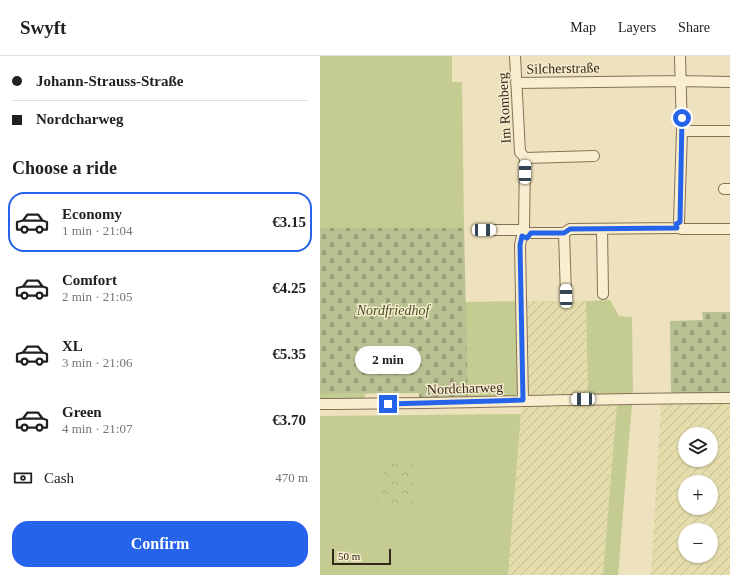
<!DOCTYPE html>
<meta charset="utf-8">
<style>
body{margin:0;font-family:"Times New Roman",serif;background:#f6f6f6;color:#202124;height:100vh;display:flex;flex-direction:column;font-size:15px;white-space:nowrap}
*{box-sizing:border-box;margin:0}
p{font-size:13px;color:#757577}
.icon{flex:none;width:22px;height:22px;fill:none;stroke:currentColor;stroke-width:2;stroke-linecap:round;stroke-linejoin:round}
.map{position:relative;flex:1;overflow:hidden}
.panel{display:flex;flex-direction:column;background:#fff;width:320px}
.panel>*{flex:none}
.hud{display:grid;align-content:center;height:88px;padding:0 12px;background:#fff}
.tools{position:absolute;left:358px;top:371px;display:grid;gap:8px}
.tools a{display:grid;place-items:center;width:40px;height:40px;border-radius:50%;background:#fff;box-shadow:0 1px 3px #0004;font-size:20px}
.scale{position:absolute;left:12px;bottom:10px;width:59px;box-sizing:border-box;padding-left:4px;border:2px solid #35281b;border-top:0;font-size:11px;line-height:14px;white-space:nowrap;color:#35281b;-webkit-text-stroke:3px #f5ebcd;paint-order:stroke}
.end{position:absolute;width:18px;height:18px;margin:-9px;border:5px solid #2563eb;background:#fff;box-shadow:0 0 0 2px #fff}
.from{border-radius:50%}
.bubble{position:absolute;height:28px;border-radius:14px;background:#fff;box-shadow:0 1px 3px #0004;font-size:13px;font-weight:800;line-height:28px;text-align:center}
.car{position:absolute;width:12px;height:24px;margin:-12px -6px;border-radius:5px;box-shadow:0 0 3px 1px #0007;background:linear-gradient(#fff 24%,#345 0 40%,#fff 0 76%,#345 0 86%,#fff 0)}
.hud b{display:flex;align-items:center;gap:14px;height:38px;font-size:15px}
.hud b+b{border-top:1px solid #e0e0e0}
.hud i{width:10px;height:10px;background:#202124}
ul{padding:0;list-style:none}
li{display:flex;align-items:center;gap:12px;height:60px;margin:0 8px 6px;padding:0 4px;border:2px solid transparent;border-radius:16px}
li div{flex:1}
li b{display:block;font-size:15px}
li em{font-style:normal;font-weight:800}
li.selected{border-color:#2563eb}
li>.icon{width:36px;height:36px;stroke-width:1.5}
h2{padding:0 12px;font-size:18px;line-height:48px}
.pay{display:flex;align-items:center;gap:10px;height:44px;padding:0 12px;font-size:15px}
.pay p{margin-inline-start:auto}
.button{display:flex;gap:8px;margin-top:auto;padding:8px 12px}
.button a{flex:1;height:46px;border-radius:16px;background:#2563eb;color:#fff;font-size:16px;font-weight:800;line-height:46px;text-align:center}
header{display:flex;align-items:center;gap:24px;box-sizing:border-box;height:56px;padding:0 20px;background:#fff;border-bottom:1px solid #e0e0e0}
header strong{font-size:19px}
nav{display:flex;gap:22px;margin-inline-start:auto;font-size:14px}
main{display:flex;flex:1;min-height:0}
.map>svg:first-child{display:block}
.farmland{fill:url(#farmland-furrows);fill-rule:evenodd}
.green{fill:#c4cc92}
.cemetery{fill:url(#cemetery-stones)}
.park{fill:url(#park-crowns)}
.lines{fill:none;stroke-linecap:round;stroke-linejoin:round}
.minor-casing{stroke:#867156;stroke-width:12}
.minor{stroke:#f9eed0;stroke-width:10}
.route{stroke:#2563eb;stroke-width:5}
.labels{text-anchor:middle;stroke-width:3;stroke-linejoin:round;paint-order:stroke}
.street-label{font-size:14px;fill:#35281b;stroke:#f5ebcd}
.park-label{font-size:14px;font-style:italic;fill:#455222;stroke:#f5ebcd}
</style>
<header>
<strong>Swyft</strong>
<nav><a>Map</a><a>Layers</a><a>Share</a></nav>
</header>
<main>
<section class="panel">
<div class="hud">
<b><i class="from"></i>Johann-Strauss-Straße</b>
<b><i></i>Nordcharweg</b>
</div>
<h2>Choose a ride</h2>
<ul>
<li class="selected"><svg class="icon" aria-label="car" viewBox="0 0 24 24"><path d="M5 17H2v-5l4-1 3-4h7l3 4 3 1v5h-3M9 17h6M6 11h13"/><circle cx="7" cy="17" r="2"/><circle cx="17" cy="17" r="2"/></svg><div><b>Economy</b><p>1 min · 21:04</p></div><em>€3.15</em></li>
<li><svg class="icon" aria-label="car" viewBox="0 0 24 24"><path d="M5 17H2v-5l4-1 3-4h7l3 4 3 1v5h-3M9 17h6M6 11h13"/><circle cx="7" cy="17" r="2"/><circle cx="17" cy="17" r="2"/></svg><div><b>Comfort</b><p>2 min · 21:05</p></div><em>€4.25</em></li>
<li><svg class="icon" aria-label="car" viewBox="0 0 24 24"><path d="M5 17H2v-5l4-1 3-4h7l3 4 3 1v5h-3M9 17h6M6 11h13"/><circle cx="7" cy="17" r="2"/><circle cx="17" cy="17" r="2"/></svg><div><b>XL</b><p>3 min · 21:06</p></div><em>€5.35</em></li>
<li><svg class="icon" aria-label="car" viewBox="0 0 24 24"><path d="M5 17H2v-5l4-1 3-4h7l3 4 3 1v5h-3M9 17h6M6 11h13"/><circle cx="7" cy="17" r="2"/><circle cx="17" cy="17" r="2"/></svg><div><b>Green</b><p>4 min · 21:07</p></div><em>€3.70</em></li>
</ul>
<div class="pay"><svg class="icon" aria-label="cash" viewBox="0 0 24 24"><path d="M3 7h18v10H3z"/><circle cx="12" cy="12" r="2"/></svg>Cash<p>470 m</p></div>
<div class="button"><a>Confirm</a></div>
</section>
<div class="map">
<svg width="410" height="519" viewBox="0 0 410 519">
<defs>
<pattern id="farmland-furrows" width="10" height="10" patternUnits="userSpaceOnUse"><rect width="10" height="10" fill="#e4dcab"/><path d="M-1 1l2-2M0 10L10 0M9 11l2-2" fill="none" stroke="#c4bd93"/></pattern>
<pattern id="cemetery-stones" width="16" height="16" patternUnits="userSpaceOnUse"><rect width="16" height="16" fill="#b9c091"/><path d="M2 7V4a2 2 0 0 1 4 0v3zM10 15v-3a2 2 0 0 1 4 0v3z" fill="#979c76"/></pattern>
<pattern id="park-crowns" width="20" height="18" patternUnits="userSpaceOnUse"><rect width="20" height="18" fill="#c4cc92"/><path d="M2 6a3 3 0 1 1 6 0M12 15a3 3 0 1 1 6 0" fill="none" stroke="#a9af7d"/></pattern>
</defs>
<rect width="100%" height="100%" fill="#eee1bd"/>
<!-- farmland -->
<path class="farmland" d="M 203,245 L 266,245 L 268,340 L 215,342 L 209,339 L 207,336 Z
M 297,347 L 283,519 L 188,519 L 202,349 Z
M 341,347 L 410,347 L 410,519 L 331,519 ZM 365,378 L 391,378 L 391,404 L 365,404 ZM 365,426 L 391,426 L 391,452 L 365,452 ZM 365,474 L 391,474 L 391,500 L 365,500 Z"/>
<!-- green -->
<path class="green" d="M 0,0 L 132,0 L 132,26 L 142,26 L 144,172 L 0,172 Z
M 290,244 L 299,260 L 312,261 L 313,339 L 268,340 L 266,245 Z
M 197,245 L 198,336 L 195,340 L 190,342 L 148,343 L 145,246 Z
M 0,338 L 45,338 L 45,345 L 0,346 Z
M 297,347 L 312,347 L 298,519 L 283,519 Z
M 201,358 L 188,519 L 0,519 L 0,360 Z"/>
<!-- cemetery -->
<path class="cemetery" d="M 0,172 L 144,172 L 148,343 L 99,344 L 99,337 L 0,338 Z
M 382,256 L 410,256 L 410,338 L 351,337 L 350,265 L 383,264 Z"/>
<!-- park -->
<path class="park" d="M 71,404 L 92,406 L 95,411 L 93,449 L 57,446 L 56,439 L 62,439 L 64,411 Z"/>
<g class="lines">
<defs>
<path id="minor" d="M 195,0 L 200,96 L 205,102 L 204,172
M 360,0 L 362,75
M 196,27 L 360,25 L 410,26
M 205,102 L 274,100
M 404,133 L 410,133
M 359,166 L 362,75 L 410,75
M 282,173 L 283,238
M 361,173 L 410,173
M 163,174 L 202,174
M 211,177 L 244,177 L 250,173 L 357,172
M 244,177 L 246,240
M 202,180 L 200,189 L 203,344
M 0,348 C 137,348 273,342 410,342"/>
</defs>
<!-- minor casing -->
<use href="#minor" class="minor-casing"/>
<!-- minor -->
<use href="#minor" class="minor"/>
</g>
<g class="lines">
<!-- route -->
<path class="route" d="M 68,348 L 203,344 L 200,189 L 202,180 L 207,182 L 211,177 L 244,177 L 250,173 L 357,172 L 356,168 L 360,166 L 362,62"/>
</g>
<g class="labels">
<!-- street labels -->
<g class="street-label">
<text transform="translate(243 12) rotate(-1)" y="5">Silcherstraße</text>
<text transform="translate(184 52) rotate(-93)" y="5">Im Romberg</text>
<text transform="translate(145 332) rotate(-2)" y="5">Nordcharweg</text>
</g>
<!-- park labels -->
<g class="park-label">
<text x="73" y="259">Nordfriedhof</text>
</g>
</g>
</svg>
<div class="tools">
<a><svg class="icon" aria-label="layers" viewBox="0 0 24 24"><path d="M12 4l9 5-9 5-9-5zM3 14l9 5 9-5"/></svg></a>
<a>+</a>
<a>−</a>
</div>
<div class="scale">50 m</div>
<i class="end from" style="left:362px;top:62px"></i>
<i class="end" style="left:68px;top:348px"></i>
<div class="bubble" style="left:35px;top:290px;width:66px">2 min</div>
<i class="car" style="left:205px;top:116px;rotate:0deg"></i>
<i class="car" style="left:164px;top:174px;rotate:90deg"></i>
<i class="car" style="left:246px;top:240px;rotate:359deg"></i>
<i class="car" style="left:263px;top:343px;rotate:269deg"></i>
</div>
</main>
